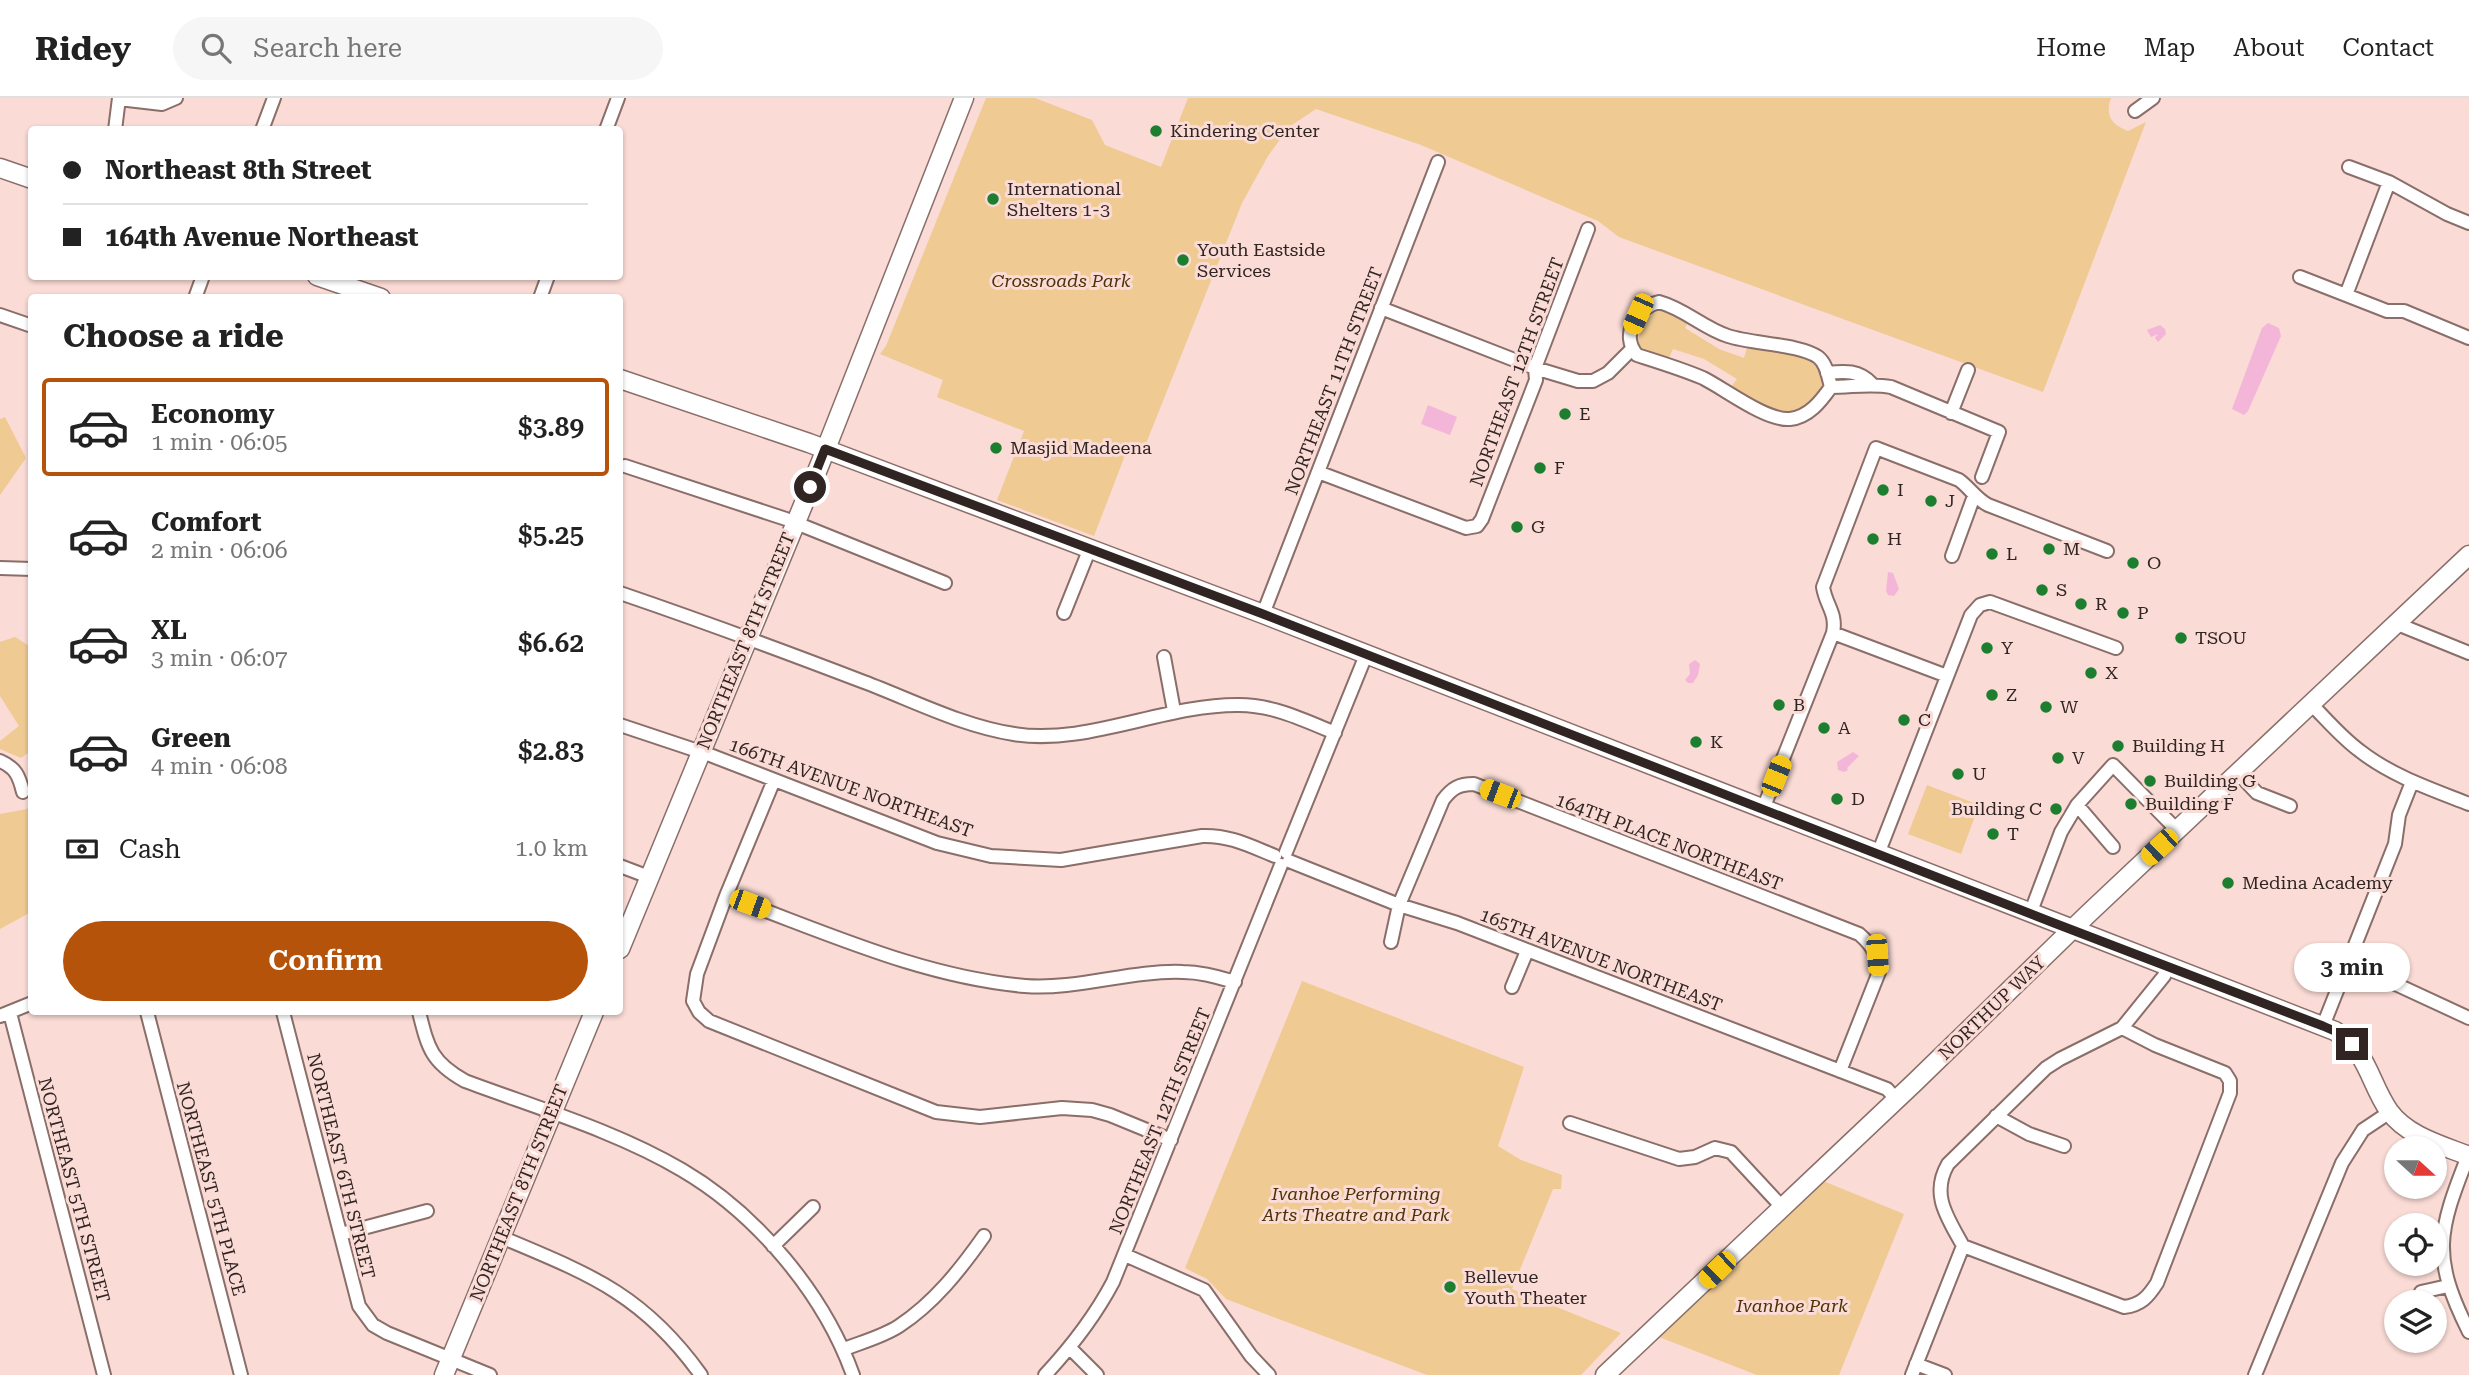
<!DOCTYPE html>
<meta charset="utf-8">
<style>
body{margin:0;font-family:"Roboto Serif",serif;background:#f6f6f6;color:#222;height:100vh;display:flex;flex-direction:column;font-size:26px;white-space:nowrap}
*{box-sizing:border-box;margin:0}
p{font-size:23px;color:#767676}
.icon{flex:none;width:38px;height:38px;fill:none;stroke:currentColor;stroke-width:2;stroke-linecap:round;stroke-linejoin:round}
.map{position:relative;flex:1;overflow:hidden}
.side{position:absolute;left:28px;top:196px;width:595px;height:721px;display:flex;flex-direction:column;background:#fff;border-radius:7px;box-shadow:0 2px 5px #0004}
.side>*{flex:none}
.guide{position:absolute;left:28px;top:28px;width:595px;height:154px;border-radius:7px;box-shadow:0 2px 5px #0004;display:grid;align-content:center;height:154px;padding:0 35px;background:#fff}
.needle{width:46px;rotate:111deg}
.buttons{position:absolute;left:2384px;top:1038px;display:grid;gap:14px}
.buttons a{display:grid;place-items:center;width:63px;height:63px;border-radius:50%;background:#fff;box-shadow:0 2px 5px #0004;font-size:35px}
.end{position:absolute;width:32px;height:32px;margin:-16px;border:9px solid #302523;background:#fff;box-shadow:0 0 0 4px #fff}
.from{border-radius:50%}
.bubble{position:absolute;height:49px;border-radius:24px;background:#fff;box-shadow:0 2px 5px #0004;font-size:23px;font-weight:600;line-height:49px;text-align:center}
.car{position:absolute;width:21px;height:42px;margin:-21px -10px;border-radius:9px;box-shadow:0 0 5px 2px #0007;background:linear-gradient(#f5c518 24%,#345 0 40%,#f5c518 0 76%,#345 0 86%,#f5c518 0)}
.guide b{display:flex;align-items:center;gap:24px;height:66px;font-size:26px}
.guide b+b{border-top:2px solid #e0e0e0}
.guide i{width:18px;height:18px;background:#222}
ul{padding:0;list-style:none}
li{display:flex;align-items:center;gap:21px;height:98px;margin:0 14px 10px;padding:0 21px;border:4px solid transparent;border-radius:7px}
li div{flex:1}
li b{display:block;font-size:26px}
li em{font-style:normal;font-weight:600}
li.active{border-color:#b45309}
li>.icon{width:63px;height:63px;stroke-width:1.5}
h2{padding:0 35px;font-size:32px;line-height:84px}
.pay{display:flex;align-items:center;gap:18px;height:77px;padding:0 35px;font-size:26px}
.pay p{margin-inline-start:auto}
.cta{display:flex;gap:14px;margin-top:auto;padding:14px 35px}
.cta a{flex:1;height:80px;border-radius:42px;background:#b45309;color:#fff;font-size:28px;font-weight:600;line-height:80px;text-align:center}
header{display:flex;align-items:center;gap:42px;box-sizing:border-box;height:98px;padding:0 35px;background:#fff;border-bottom:2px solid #e0e0e0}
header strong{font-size:33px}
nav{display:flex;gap:38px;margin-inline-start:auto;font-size:24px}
.search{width:490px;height:63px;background:#f6f6f6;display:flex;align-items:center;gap:18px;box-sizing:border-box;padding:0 24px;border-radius:38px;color:#767676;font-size:26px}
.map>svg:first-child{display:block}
.green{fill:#efca93}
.water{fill:#f3b6d9}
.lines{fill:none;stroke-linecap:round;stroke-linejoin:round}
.street-casing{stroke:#8a6e69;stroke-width:16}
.secondary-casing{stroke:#8a6e69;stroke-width:21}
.street{stroke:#fff;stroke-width:12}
.secondary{stroke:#fff;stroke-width:18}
.route{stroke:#302523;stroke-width:9}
.poi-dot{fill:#1d7e30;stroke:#fadbd5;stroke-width:2.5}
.labels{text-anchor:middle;stroke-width:6;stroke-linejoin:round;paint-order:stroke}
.poi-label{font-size:18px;fill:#302523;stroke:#fadbd5;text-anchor:start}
.park-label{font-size:18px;font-style:italic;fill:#4c3204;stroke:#fadbd5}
.street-label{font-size:18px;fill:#302523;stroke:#fadbd5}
</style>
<header>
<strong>Ridey</strong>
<div class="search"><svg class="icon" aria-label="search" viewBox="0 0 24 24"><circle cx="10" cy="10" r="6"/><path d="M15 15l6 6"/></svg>Search here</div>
<nav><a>Home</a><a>Map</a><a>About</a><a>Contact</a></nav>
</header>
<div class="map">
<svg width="2469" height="1277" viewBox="0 0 2469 1277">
<rect width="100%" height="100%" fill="#fadbd5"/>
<!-- green -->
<path class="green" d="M 986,0 L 1035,0 L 1092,22 L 1105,47 L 1161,69 L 1188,0 L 2111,0 C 2105,17 2111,27 2128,33 L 2146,24 L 2043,294 L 1619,139 L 1598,123 L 1421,47 L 1316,11 L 1289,29 L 1268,58 L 1242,105 L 1143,353 L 1129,347 L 1094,438 L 997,402 L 1024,333 L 937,299 L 943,282 L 880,256 L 886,248 Z
M 1669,211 L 1690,221 L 1685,230 L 1719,251 L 1744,260 L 1747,250 C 1769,252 1798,251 1816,266 C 1837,283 1812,315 1790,315 C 1771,315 1745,302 1731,289 L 1737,281 L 1704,261 L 1673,251 L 1669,260 L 1641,251 L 1638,241 C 1646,224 1648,212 1669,211 Z
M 5,319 L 26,360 L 0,397 L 0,321 Z
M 15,539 L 31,549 L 31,653 L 21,660 L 0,651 L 0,643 L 19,628 L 0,598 L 0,544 Z
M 1927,687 L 1979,707 L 1961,756 L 1908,736 Z
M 31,704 L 31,814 L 0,831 L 0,716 L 27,711 Z
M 1302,883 L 1524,969 L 1498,1048 L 1521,1062 L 1562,1077 L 1561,1091 L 1553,1091 L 1512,1191 L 1621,1235 L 1581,1277 L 1427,1277 L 1226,1201 L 1207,1181 L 1185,1170 Z
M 1823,1083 L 1904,1116 L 1839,1277 L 1757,1277 L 1659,1239 Z"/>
<!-- water -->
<path class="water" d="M 2268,225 L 2279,230 L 2281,238 L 2248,313 L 2244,317 L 2232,311 L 2262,230 Z
M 2160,227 L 2165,231 L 2166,236 L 2158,244 L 2155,240 L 2158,236 L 2151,239 L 2147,232 Z
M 1428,307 L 1457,319 L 1450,337 L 1421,326 Z
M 1888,474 L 1893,475 L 1899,491 L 1894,498 L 1888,497 L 1886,493 Z
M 1695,562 L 1700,566 L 1698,577 L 1693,585 L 1688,585 L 1685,582 L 1690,576 L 1689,566 Z
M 1853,654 L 1859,658 L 1847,670 L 1848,672 L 1844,674 L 1838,672 L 1837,664 Z"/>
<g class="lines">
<defs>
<path id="street" d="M 119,1 L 162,6 L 176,0
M 2135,13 L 2153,0
M 115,32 L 119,0
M 262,32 L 274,0
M 606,32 L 618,0
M 2349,69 L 2389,84 L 2447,116 L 2469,125
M 2300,179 L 2387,213 L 2404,213 L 2469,240
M 2346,197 L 2389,84
M 195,200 L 203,178
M 540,200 L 548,178
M 1659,204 C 1685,211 1703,230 1728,238 C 1752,246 1799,246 1818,259 C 1827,266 1828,279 1831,289 C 1821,303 1809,319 1790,321 C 1766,323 1725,291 1703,280 C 1682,271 1659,264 1637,257 C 1620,237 1636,210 1659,204 Z
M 1381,210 L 1535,270 L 1578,283 L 1593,283 L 1608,275 L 1632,251
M 0,217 L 32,228
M 1827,275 C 1845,273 1859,272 1872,286
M 1831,289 C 1852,289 1871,285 1891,289 L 1999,334 L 1982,379
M 1951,315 L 1968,272
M 625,368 L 786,421 L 945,485
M 1318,374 L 1466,430 L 1477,428 L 1482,421 L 1536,282 L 1535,270 L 1588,131
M 1952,458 L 1974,398
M 0,470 L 32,471
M 620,495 C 702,523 783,553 864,584 C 912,602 962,628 1014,636 C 1086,648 1165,606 1239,607 C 1273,607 1304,622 1335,635
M 1064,515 L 1090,450
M 1263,516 L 1438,64
M 2395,525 L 2469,555
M 1833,535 L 1947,578
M 1164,559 L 1174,613
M 2312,607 C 2327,622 2342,640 2360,653 C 2392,678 2431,691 2469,706
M 620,627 L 710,657 L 937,745 L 991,758 L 1061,762 L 1202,738 C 1230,737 1250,748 1275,758
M 0,663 C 16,670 19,678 23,694
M 2238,675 L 2257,695 L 2290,708
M 774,682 L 726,798 L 697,876 L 693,903 L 699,914 L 709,923 L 936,1014 L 980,1019 L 1062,1010 L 1092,1012 L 1110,1017 L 1171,1042
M 2077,707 L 2113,749
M 1763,711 L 1833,535 C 1837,515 1826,508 1823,489 L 1876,350 L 1959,382 C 1970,390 1976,401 1988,407 L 2107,453
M 1286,754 L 1366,557
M 1878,756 L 1971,517 L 1980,507 L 1990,504 L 2116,550
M 1289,763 L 1399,807 L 1457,825 L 1887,991 L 1896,1001
M 620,768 L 649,779
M 726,798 C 823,833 921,879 1025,888 C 1078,892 1130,872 1183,874 C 1201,874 1217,879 1235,884
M 2030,816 L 2061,734 L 2077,707 L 2113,667 L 2177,732
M 1391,844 L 1399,807 L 1443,702 C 1452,690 1459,686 1474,686 L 1859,836 C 1873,848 1877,856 1879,874 L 1840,973
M 2348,864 L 2469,920
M 1512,889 L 1527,853
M 147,914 L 241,1277
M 283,914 L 359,1208 L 373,1227 L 387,1235 L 490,1277
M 419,914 C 428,950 431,964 465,983 C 537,1010 616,1033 682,1072 C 757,1116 824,1196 853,1277
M 10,915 L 104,1277
M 0,918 L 32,905
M 2323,928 L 2395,746 L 2399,717 L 2412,684
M 1996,1018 L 2029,1036 L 2064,1048
M 1570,1025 L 1679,1061 L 1695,1059 L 1715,1050 L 1731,1054 L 1782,1109
M 2468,1058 C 2438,1134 2431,1158 2469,1234
M 341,1136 L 427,1113
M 501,1139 C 589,1176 643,1196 701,1277
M 773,1148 L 813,1109
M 1963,1148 L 2124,1209 C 2141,1207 2148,1199 2157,1185 L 2230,995 L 2230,983 L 2225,975 L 2155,947 L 2122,930
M 1125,1157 L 1204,1192 L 1251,1258 L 1269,1277
M 2421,1194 L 2448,1188
M 1070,1250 L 1097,1277
M 844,1251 C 862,1244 882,1239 899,1228 C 934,1205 960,1172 984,1138
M 1916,1266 L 1945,1277
M 1045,1277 C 1072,1248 1095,1218 1113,1184 L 1281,767
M 1912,1277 L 1963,1148 C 1948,1120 1930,1097 1948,1066 L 2046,970 L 2060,961 L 2122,930 L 2164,878 L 2168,868
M 2255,1277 L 2342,1065 L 2363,1032 L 2390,1014"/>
<path id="secondary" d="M 0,70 L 32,81
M 317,178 L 381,200
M 620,281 L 809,345 L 1263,516 L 2335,933 C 2368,953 2369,984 2389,1013 C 2407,1038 2441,1047 2469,1058
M 620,851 L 820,366 L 964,0
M 444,1277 L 594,914
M 1605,1277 L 1914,985 L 2088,816 L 2469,457"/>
</defs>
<!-- street casing -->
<use href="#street" class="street-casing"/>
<!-- secondary casing -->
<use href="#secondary" class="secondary-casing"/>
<!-- street -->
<use href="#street" class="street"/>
<!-- secondary -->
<use href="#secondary" class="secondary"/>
</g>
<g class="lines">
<!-- route -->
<path class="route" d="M 810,389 L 825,351 L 1263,516 L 2054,825 L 2323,928 L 2339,935 L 2352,946"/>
</g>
<!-- markers -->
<g class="poi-dot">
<circle cx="1156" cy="33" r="7"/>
<circle cx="993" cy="101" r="7"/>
<circle cx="1183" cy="162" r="7"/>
<circle cx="1565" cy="316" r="7"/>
<circle cx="996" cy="350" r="7"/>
<circle cx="1540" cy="370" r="7"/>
<circle cx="1883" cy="392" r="7"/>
<circle cx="1931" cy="403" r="7"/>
<circle cx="1517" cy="429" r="7"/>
<circle cx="1873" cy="441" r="7"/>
<circle cx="2049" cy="451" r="7"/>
<circle cx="1992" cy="456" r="7"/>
<circle cx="2133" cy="465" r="7"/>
<circle cx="2042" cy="492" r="7"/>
<circle cx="2081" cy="506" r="7"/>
<circle cx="2123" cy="515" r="7"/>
<circle cx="2181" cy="540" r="7"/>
<circle cx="1987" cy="550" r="7"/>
<circle cx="2091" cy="575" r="7"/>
<circle cx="1992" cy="597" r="7"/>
<circle cx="1779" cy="607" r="7"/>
<circle cx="2046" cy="609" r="7"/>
<circle cx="1904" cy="622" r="7"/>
<circle cx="1824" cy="630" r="7"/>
<circle cx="1696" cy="644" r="7"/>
<circle cx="2118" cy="648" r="7"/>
<circle cx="2058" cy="660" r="7"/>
<circle cx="1958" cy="676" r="7"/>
<circle cx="2150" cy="683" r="7"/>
<circle cx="1837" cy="701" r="7"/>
<circle cx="2131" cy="706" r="7"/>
<circle cx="2056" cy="711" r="7"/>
<circle cx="1993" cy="736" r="7"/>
<circle cx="2228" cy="785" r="7"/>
<circle cx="1450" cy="1189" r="7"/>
</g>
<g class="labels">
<!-- poi labels -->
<g class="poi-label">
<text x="1170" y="39">Kindering Center</text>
<text x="1007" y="97">International<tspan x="1007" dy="21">Shelters 1-3</tspan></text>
<text x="1197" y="158">Youth Eastside<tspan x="1197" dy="21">Services</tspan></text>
<text x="1579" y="322">E</text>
<text x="1010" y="356">Masjid Madeena</text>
<text x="1554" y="376">F</text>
<text x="1897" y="398">I</text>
<text x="1945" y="409">J</text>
<text x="1531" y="435">G</text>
<text x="1887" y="447">H</text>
<text x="2063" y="457">M</text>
<text x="2006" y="462">L</text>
<text x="2147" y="471">O</text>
<text x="2056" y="498">S</text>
<text x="2095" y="512">R</text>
<text x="2137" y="521">P</text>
<text x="2195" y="546">TSOU</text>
<text x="2001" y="556">Y</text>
<text x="2105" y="581">X</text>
<text x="2006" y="603">Z</text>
<text x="1793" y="613">B</text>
<text x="2060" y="615">W</text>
<text x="1918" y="628">C</text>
<text x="1838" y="636">A</text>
<text x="1710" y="650">K</text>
<text x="2132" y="654">Building H</text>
<text x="2072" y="666">V</text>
<text x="1972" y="682">U</text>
<text x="2164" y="689">Building G</text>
<text x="1851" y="707">D</text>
<text x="2145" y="712">Building F</text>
<text x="2042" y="717" text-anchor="end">Building C</text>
<text x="2007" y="742">T</text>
<text x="2242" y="791">Medina Academy</text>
<text x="1464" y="1185">Bellevue<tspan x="1464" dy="21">Youth Theater</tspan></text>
</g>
<!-- park labels -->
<g class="park-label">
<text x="1061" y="189">Crossroads Park</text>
<text x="1356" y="1102">Ivanhoe Performing<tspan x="1356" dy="21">Arts Theatre and Park</tspan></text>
<text x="1792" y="1214">Ivanhoe Park</text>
</g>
<!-- street labels -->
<g class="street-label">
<text transform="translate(1517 274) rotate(-70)" y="6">NORTHEAST 12TH STREET</text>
<text transform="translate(1334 283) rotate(-69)" y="6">NORTHEAST 11TH STREET</text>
<text transform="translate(746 543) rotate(-68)" y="6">NORTHEAST 8TH STREET</text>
<text transform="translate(851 690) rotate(20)" y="6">166TH AVENUE NORTHEAST</text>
<text transform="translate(1669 744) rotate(21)" y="6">164TH PLACE NORTHEAST</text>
<text transform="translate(1601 862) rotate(21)" y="6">165TH AVENUE NORTHEAST</text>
<text transform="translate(1992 910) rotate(-44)" y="6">NORTHUP WAY</text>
<text transform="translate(1160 1023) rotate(-68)" y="6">NORTHEAST 12TH STREET</text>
<text transform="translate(341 1068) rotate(76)" y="6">NORTHEAST 6TH STREET</text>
<text transform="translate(211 1091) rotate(75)" y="6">NORTHEAST 5TH PLACE</text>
<text transform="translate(74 1092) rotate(75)" y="6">NORTHEAST 5TH STREET</text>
<text transform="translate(519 1095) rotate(-68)" y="6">NORTHEAST 8TH STREET</text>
</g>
</g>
</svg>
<div class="buttons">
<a><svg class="needle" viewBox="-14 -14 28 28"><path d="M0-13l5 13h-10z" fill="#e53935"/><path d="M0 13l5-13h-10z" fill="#767676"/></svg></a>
<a><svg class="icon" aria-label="locate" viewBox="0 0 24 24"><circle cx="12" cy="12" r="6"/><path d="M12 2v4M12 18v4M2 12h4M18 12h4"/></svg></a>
<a><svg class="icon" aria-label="layers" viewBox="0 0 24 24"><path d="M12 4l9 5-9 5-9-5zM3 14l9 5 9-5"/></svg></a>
</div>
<i class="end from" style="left:810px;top:389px"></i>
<i class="end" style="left:2352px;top:946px"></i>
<div class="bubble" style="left:2294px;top:845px;width:116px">3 min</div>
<i class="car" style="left:1638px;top:216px;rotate:204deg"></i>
<i class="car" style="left:1776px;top:678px;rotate:22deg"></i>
<i class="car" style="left:1500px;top:696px;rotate:291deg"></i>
<i class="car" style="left:2159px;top:749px;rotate:227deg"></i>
<i class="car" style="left:750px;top:806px;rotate:110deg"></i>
<i class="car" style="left:1877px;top:857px;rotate:176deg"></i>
<i class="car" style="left:1717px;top:1172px;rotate:226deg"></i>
<div class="guide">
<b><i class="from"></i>Northeast 8th Street</b>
<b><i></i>164th Avenue Northeast</b>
</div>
<section class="side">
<h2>Choose a ride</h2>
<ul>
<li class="active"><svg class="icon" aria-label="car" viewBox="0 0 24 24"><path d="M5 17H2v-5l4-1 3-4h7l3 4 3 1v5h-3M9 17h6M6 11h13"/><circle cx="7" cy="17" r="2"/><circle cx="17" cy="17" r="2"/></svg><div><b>Economy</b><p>1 min · 06:05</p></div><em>$3.89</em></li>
<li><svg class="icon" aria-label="car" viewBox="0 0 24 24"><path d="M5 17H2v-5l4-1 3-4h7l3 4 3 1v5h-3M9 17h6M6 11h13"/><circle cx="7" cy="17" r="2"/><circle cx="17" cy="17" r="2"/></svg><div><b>Comfort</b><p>2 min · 06:06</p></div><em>$5.25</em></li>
<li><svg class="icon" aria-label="car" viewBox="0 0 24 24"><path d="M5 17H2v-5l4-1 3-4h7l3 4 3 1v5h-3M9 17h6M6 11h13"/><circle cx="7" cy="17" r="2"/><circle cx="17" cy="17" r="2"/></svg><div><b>XL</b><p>3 min · 06:07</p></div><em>$6.62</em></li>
<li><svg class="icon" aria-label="car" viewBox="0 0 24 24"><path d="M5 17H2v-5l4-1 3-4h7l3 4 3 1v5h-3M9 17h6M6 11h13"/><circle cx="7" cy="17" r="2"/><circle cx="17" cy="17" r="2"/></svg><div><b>Green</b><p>4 min · 06:08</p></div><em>$2.83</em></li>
</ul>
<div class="pay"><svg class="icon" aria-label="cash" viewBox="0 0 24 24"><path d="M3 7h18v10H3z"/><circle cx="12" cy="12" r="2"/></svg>Cash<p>1.0 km</p></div>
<div class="cta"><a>Confirm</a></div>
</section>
</div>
